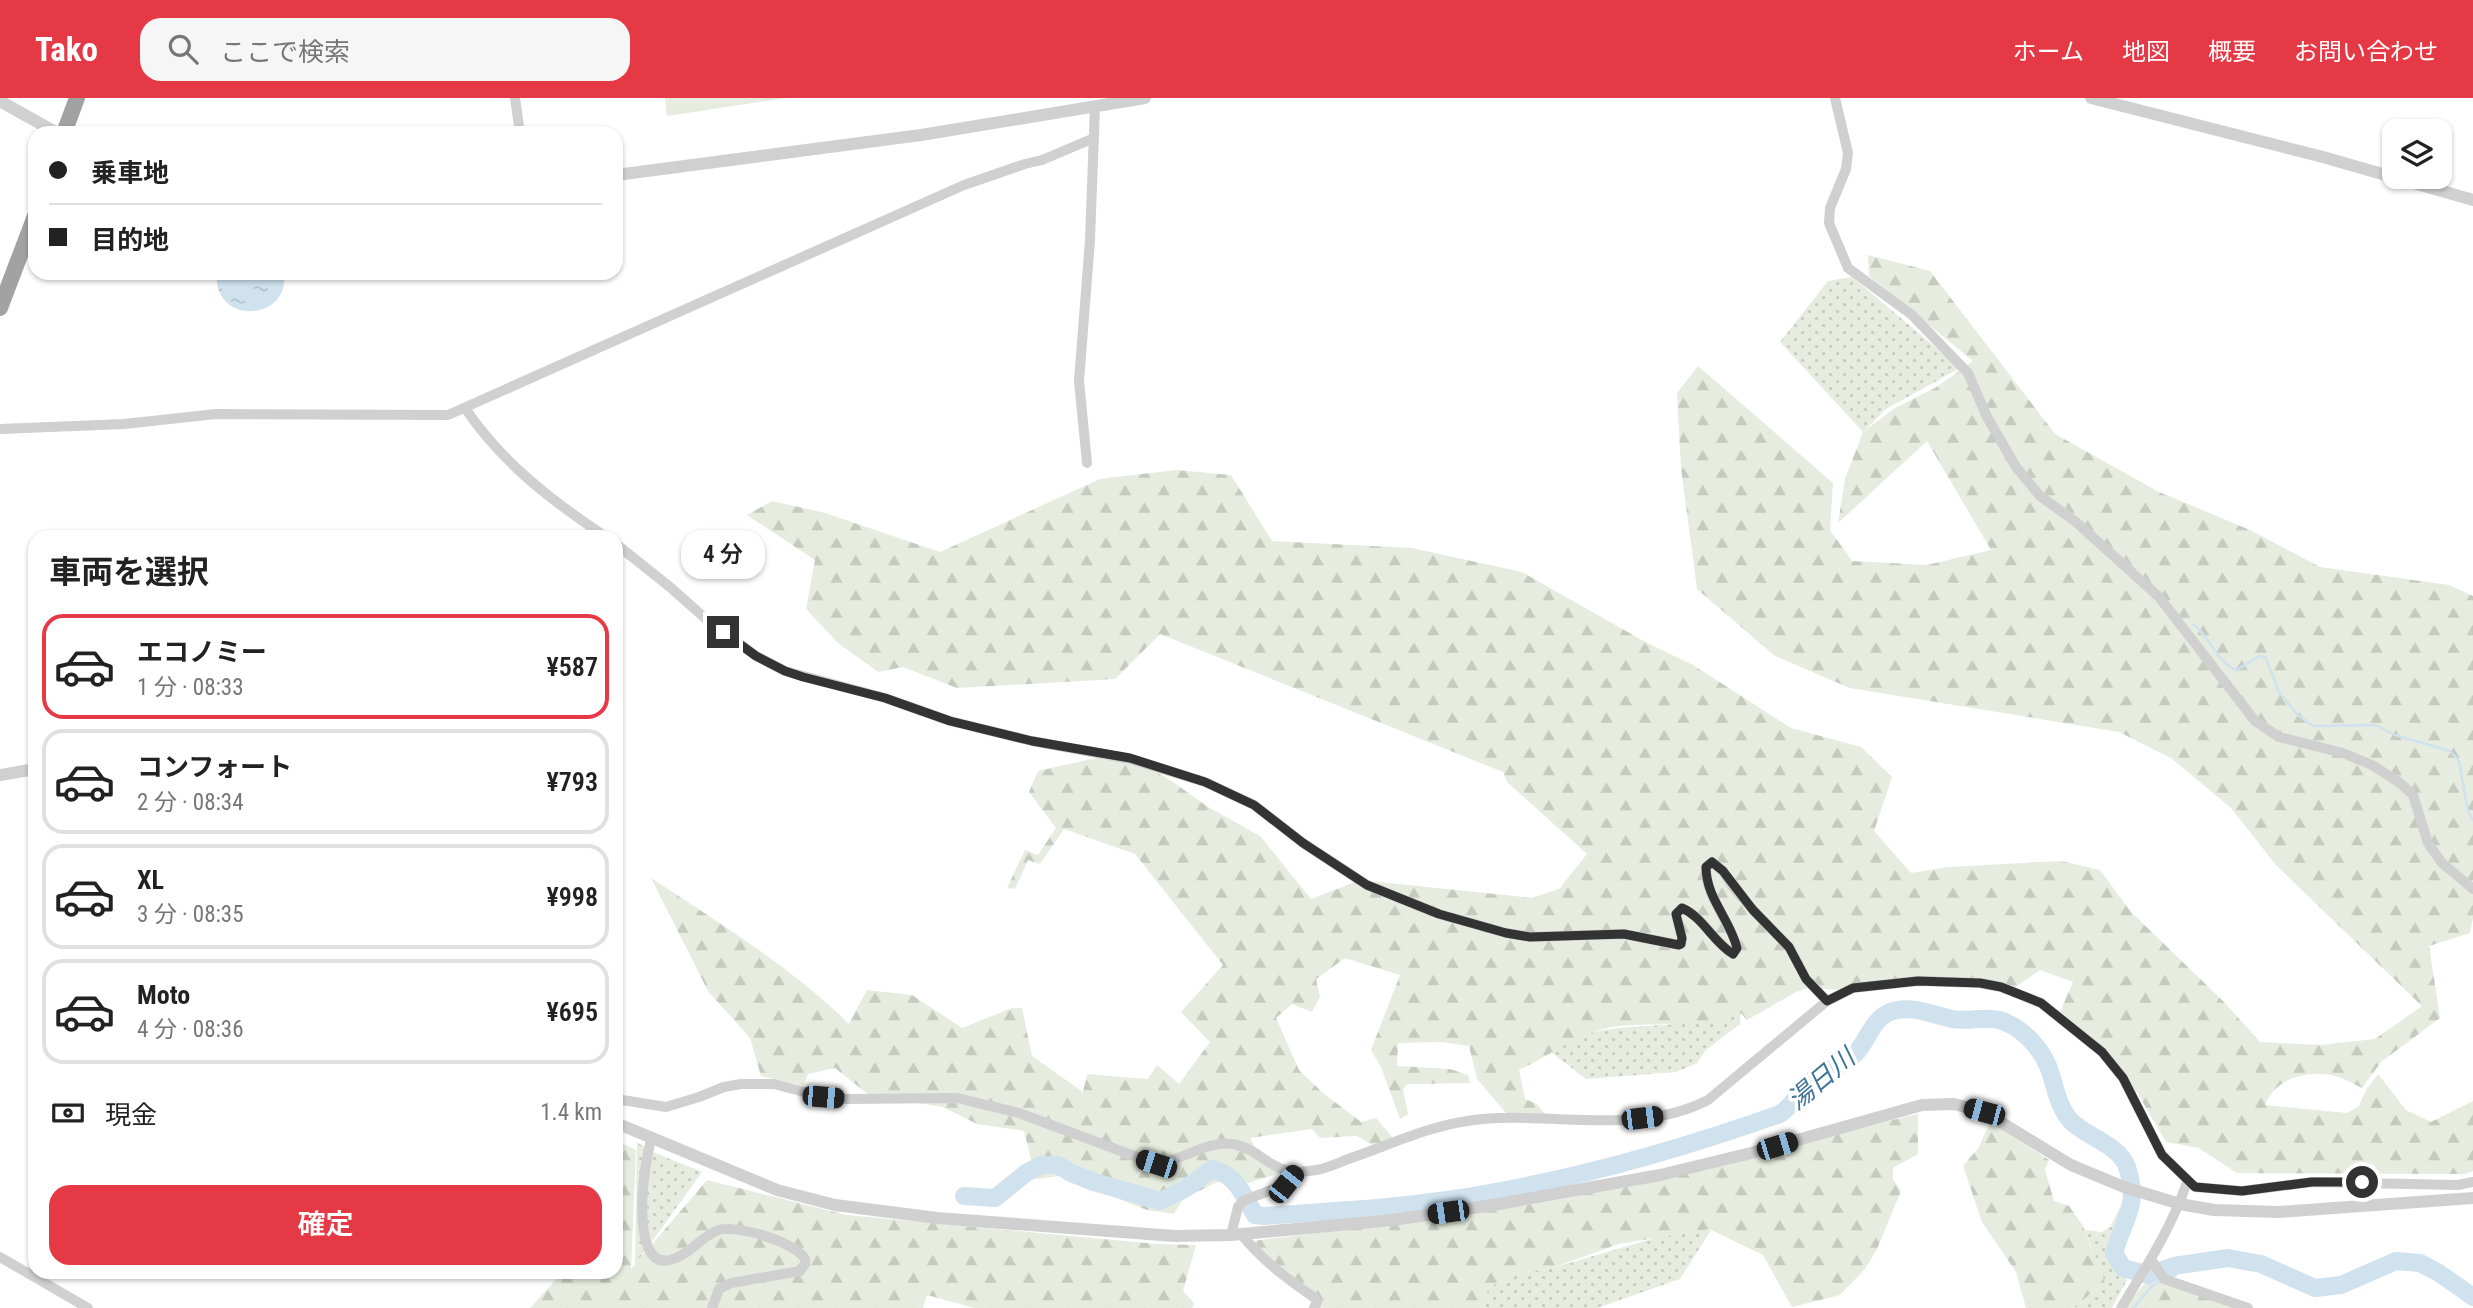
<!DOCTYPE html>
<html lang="ja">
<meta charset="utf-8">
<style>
body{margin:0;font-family:"Roboto Condensed","Noto Sans JP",sans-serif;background:#f6f6f6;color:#222;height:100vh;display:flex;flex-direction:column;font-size:26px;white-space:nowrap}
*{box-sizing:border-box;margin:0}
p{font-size:23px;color:#767676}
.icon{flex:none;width:38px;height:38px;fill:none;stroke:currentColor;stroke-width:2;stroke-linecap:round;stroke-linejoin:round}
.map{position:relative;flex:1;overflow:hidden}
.panel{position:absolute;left:28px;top:432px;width:595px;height:749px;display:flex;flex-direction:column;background:#fff;border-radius:21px;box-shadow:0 2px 5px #0004}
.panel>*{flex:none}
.guide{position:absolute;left:28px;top:28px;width:595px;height:154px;border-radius:21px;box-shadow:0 2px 5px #0004;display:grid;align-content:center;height:154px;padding:0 21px;background:#fff}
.fabs{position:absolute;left:2382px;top:21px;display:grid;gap:14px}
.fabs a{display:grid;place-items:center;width:70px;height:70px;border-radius:14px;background:#fff;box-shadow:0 2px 5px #0004;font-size:35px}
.end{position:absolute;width:32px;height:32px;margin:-16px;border:9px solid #333;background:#fff;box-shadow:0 0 0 4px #fff}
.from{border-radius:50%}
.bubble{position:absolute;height:49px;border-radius:21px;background:#fff;box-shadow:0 2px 5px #0004;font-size:23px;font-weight:600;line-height:49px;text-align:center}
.car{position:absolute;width:21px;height:42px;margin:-21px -10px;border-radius:9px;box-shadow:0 0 5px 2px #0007;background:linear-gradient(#222 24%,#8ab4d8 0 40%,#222 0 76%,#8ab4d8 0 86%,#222 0)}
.guide b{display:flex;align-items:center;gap:24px;height:66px;font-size:26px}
.guide b+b{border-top:2px solid #e0e0e0}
.guide i{width:18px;height:18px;background:#222}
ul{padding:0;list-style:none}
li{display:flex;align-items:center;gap:21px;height:105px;margin:0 14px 10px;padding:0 7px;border:4px solid #e0e0e0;border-radius:21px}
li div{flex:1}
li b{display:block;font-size:26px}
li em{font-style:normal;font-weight:600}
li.active{border-color:#e63946}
li>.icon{width:63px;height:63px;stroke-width:1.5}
h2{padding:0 21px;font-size:32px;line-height:84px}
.pay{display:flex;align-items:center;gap:18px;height:77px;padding:0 21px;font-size:26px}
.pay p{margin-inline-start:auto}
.action{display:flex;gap:14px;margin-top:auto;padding:14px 21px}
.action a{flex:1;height:80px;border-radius:21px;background:#e63946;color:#fff;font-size:28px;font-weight:600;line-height:80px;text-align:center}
header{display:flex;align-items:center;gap:42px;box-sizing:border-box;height:98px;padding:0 35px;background:#e63946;color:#fff}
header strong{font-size:33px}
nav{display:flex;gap:38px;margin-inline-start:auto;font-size:24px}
.search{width:490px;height:63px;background:#f6f6f6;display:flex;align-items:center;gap:18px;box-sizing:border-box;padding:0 24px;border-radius:21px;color:#767676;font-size:26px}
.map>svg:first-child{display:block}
.grass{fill:url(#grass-dots)}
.forest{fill:url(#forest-firs)}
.pitch{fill:#e6ecdf}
.water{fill:url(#water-ripples)}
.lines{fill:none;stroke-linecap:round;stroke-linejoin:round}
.stream{stroke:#cfe2ee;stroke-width:2.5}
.river{stroke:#cfe2ee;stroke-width:18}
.minor{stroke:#d0d0d0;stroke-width:10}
.tertiary{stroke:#d0d0d0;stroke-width:12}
.trunk{stroke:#a2a2a2;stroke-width:16}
.route{stroke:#333;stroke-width:9}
.labels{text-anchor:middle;stroke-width:7;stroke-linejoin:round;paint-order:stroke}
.water-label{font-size:26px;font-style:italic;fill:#3f7597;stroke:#fff}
</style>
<header>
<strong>Tako</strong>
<div class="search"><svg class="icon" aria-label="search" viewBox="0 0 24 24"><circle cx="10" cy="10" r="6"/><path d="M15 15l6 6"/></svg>ここで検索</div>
<nav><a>ホーム</a><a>地図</a><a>概要</a><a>お問い合わせ</a></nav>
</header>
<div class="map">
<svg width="2473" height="1210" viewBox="0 0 2473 1210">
<defs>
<pattern id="grass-dots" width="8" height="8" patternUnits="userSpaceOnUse" patternTransform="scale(1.75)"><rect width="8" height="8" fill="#e6ecdf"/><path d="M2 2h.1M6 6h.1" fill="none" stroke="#c6cbc0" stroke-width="1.8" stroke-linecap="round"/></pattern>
<pattern id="forest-firs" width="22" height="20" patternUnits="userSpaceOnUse" patternTransform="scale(1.75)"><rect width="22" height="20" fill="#e6ecdf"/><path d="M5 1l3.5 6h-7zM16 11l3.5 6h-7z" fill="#c6cbc0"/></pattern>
<pattern id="water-ripples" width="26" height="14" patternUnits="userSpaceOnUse" patternTransform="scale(1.75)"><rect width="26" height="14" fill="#cfe2ee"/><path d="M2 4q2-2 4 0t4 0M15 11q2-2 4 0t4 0" fill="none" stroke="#b2c2cd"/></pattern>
</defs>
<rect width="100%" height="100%" fill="#fff"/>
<!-- grass -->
<path class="grass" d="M 1852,179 L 1960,270 L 1886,311 L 1863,334 L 1780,244 L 1828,183 Z
M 1741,915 L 1740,926 L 1706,952 L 1697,965 L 1676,974 L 1586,981 L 1551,954 C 1597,923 1631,932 1682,925 C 1701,923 1721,918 1741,915 Z
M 637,1044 C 651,1055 684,1066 702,1074 L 635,1167 Z
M 2124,1101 L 2126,1111 L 2112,1157 L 2127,1182 L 2112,1210 L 2073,1210 L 2105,1184 L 2085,1132 L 2102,1134 L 2110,1129 Z
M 1709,1131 L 1711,1132 L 1680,1181 L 1597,1210 L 1477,1210 L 1490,1189 L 1512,1176 L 1552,1170 L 1655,1140 Z"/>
<!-- forest -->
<path class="forest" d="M 1868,157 L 1930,173 L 2055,336 L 2159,394 L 2250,432 L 2320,469 L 2449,487 L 2473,498 L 2473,820 L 2470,835 L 2429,848 L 2440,920 L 2381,964 L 2362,990 C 2353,986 2341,978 2331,977 C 2304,973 2276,980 2265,1007 L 2347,1015 L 2359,1008 L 2367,990 L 2378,976 L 2406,1012 L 2431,1024 L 2473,1003 L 2473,1073 L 2465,1076 L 2237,1075 L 2199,1050 L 2166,1044 L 2138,996 L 2099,946 L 2060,914 L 2073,884 L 2040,872 L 2014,890 L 1928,880 L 1846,892 L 1808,890 L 1796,894 L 1747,922 L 1741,915 C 1705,932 1650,923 1612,929 C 1576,936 1551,957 1519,972 L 1525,1001 L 1537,1006 L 1546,1017 L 1508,1017 L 1477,981 L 1469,948 L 1442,944 L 1398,945 L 1397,968 L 1450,971 L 1468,977 L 1470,985 L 1407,986 L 1403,991 L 1408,1016 L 1400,1021 L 1381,969 L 1371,952 L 1400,877 L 1345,860 L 1316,881 L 1320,899 L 1312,914 L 1292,906 L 1276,920 L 1299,972 L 1323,995 L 1361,1024 L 1376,1020 L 1392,1039 L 1377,1049 L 1356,1038 L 1320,1040 L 1312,1031 L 1250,1040 L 1264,1067 L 1280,1075 L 1248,1085 L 1217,1084 L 1183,1101 L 1174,1116 L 1147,1112 L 1060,1078 L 1036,1081 L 1024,1033 L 977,1026 L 943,1009 L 869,997 L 835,970 L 808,976 L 803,988 L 761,978 L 750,940 L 708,893 L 651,780 C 719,825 791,869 849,926 L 867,892 L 912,897 L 962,930 L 1012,910 L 1022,910 L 1032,958 L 1083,994 L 1087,976 L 1148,981 L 1157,967 L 1179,986 L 1210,944 L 1181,914 L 1223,867 L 1135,756 L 1064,731 L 1040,766 L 1028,762 L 1015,791 L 1007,790 L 1025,752 L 1038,757 L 1056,730 L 1029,694 L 1038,673 L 1096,660 L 1145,667 L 1173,684 L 1208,709 L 1260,738 L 1311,801 L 1360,782 L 1532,800 L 1559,791 L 1587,756 L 1507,684 L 1503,674 L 1160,536 L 1115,581 L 957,590 L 903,569 L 878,574 L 838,545 L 806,511 L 815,462 L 747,417 L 772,403 L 825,415 L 940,454 L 1100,381 L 1176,372 L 1231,377 L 1272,443 L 1412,450 L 1522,474 L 1647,545 L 1693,567 L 1791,630 L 1861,649 L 1892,679 L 1874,733 L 1911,775 L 1948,769 L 2061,763 L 2100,772 L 2131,814 L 2224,904 L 2260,944 L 2320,947 L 2375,941 L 2422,908 L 2276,767 L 2231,710 L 2171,660 L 2119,634 L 1850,590 L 1775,558 L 1697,491 L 1681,370 L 1677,295 L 1698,268 L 1833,385 L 1830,432 L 1852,463 L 1927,467 L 1991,452 L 1927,343 L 1838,425 L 1845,381 L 1863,334 L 1895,310 L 1935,290 L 1973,263 L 1869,178 Z
M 1918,1016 L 1918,1056 L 1893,1070 L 1893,1081 L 1901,1093 L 1877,1151 L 1865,1171 L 1840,1197 L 1792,1209 L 1763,1157 L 1709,1131 L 1619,1146 L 1552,1170 L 1512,1176 L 1490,1189 L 1477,1210 L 1312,1210 L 1313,1202 L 1252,1143 L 1471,1116 L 1562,1101 L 1764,1058 L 1819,1039 Z
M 1990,1024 L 2049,1062 L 2045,1072 L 2054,1103 L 2069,1108 L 2083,1128 L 2105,1184 L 2073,1210 L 2026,1210 L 2016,1174 L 1982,1124 L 1963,1068 L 1979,1049 Z
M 616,1043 L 636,1052 L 631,1171 L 707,1082 L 847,1117 L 1156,1146 L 1196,1147 L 1183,1193 L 1194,1205 L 1192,1210 L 974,1210 L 927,1197 L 923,1210 L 530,1210 L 563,1174 L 616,1174 Z
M 2146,1184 L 2179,1186 L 2248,1210 L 2124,1210 Z"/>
<!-- pitch -->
<path class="pitch" d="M 665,0 L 786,0 L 667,18 Z"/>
<!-- water -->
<path class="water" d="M 217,175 L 284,175 C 290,225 212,227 217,175 Z"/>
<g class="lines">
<!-- stream -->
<path class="stream" d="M 2193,526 C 2209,538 2218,566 2237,572 L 2259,558 L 2266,560 L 2279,594 L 2298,617 L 2313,628 L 2375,627 L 2395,637 L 2450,653 L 2459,663 L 2468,713 L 2473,722
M 2170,1180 L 2176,1177 L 2174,1168
M 2133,1210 L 2152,1188 L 2164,1182"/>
<!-- river -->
<path class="river" d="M 964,1098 L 995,1100 L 1026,1075 L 1041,1067 L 1058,1067 L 1071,1075 L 1094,1084 L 1160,1103 L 1185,1091 L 1212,1071 C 1237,1077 1243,1097 1255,1117 L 1264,1118 C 1317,1114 1371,1112 1424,1105 C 1545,1090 1664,1057 1780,1016 C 1795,1006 1801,990 1816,979 C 1829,970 1846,967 1857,954 C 1868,941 1873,921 1890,914 C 1910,906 1933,917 1952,921 C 1968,924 1984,918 1999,922 C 2021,928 2040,949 2048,968 C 2055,986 2057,1007 2070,1022 C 2085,1039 2119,1046 2127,1069 C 2140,1109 2124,1119 2114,1155 L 2123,1170 L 2149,1177 L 2174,1168 L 2228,1160 L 2261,1166 L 2315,1190 L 2341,1187 L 2396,1163 L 2420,1165 L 2439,1175 L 2473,1199"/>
<!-- minor -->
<path class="minor" d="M 515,0 L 520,35
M 1835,0 L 1848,55 L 1846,71 L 1830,110 L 1829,125 L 1848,170 L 1912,217 L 1968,275 L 1987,319 L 2016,369 L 2040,398 L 2076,424 L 2159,499 L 2255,623 L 2279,639 L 2343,655 L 2372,667 L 2400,685 L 2413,697 L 2428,745 L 2442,765 L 2473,791
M 465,310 C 502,365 552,403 606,439
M 0,331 L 124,326 L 216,316 L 448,317 L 964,87 L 1025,66 L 1042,62 L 1094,40
M 1087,365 L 1079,283 L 1090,142 L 1095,8
M 616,446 L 670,489 L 706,521 L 756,558 L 785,573 L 885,600 L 950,623 L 1032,643 L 1130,661 L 1205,684 L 1254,707 L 1303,745 L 1367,787 L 1439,816 L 1506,835 L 1530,839 L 1624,836 L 1679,847 L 1681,846 L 1682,840 L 1676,816 L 1682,810 C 1703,819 1714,844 1733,856 L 1737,850 C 1730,821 1705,800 1706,769 L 1712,764 L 1723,773 L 1732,788 L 1753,812 L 1789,849 L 1806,881 L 1827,903
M 616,1001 L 666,1009 L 699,999 L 724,989 L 741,986 L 774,986 L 823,999 L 847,1001 L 957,1000 L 1019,1015 L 1156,1066 C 1182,1063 1207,1042 1233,1046 C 1267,1053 1270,1081 1316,1072 C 1328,1070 1340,1064 1351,1060 C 1389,1047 1427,1029 1467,1023 C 1546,1011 1634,1040 1708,1002 L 1827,903 L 1853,890 L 1918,883 L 1980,885 L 2001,889 L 2041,905 L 2102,954 L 2123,980 L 2162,1057 L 2195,1089 L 2242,1093 L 2312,1084 L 2458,1087 L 2473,1084
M 652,1040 C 644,1061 628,1172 670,1162 C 688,1158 700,1140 716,1133 C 734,1125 796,1144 805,1161 L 805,1166 L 800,1173 L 731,1185 L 719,1191 L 712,1210
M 1241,1136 C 1262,1162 1287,1181 1315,1200 L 1317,1204 L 1314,1210
M 1231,1137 L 1238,1109 L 1243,1103 L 1286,1086 L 1295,1075
M 0,1159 L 88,1210
M 2151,1161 L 2164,1181 L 2248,1210
M 2121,1210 C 2146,1169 2172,1129 2187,1084"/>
<!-- tertiary -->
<path class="tertiary" d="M 2091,0 L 2323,59 L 2473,102
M 0,3 L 57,35
M 616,77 L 921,37 L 1145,0
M 0,677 L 35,671
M 616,1025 L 777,1092 L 835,1107 L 937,1120 L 1175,1138 L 1231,1137 L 1393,1122 L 1499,1106 L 1660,1077 L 1751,1055 L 1922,1007 L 1954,1006 L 1984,1014 L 2071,1067 L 2124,1089 L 2180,1106 L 2214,1112 L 2279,1114 L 2473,1100"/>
<!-- trunk -->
<path class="trunk" d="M 64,35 L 77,0
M 0,210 L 35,118"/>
</g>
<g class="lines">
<!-- route -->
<path class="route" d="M 723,534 L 756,558 L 785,573 L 803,579 L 885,600 L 950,623 L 1032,643 L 1130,660 L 1205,684 L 1254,707 L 1303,745 L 1367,787 L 1439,816 L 1506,835 L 1530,839 L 1624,836 L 1679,847 L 1681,846 L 1682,840 L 1676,816 L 1682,810 C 1703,819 1713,844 1733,856 L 1737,850 C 1730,821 1706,800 1706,769 L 1712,764 L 1723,773 L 1753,812 L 1789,849 L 1806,881 L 1827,903 L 1853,890 L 1918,883 L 1980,885 L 2001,889 L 2041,905 L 2102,954 L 2123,980 L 2162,1057 L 2195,1089 L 2242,1093 L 2312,1084 L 2362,1084"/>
</g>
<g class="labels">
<!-- water labels -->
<g class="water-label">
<text transform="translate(1821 981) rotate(-40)" y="9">湯日川</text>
</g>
</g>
</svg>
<div class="fabs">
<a><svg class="icon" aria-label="layers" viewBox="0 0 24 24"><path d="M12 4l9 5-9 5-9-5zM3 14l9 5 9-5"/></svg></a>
</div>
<i class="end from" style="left:2362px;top:1084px"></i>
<i class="end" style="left:723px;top:534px"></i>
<div class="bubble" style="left:681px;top:432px;width:84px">4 分</div>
<i class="car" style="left:823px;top:999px;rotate:95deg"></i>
<i class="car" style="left:1984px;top:1014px;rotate:285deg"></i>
<i class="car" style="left:1642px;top:1020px;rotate:83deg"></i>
<i class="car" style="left:1777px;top:1048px;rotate:73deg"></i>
<i class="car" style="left:1156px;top:1066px;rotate:288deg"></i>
<i class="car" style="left:1286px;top:1086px;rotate:39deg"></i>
<i class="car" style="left:1448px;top:1114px;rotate:262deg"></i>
<div class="guide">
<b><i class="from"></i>乗車地</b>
<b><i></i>目的地</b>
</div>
<section class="panel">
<h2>車両を選択</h2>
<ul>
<li class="active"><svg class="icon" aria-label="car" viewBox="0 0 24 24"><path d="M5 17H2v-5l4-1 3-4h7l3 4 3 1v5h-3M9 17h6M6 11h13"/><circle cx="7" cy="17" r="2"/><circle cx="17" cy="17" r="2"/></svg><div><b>エコノミー</b><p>1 分 · 08:33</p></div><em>¥587</em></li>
<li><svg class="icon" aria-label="car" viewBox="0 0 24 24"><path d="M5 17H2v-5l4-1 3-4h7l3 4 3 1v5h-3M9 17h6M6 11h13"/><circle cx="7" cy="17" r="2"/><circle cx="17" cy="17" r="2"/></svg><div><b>コンフォート</b><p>2 分 · 08:34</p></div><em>¥793</em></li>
<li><svg class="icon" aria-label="car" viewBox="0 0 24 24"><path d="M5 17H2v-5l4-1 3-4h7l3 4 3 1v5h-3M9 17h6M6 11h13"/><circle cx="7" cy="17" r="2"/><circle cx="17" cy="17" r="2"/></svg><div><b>XL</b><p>3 分 · 08:35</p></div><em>¥998</em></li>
<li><svg class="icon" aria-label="car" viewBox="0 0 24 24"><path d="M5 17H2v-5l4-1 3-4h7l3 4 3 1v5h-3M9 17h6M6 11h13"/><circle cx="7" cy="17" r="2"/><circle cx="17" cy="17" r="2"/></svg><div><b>Moto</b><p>4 分 · 08:36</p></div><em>¥695</em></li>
</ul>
<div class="pay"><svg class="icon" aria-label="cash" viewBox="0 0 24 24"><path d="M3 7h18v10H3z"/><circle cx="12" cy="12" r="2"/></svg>現金<p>1.4 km</p></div>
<div class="action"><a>確定</a></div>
</section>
</div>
